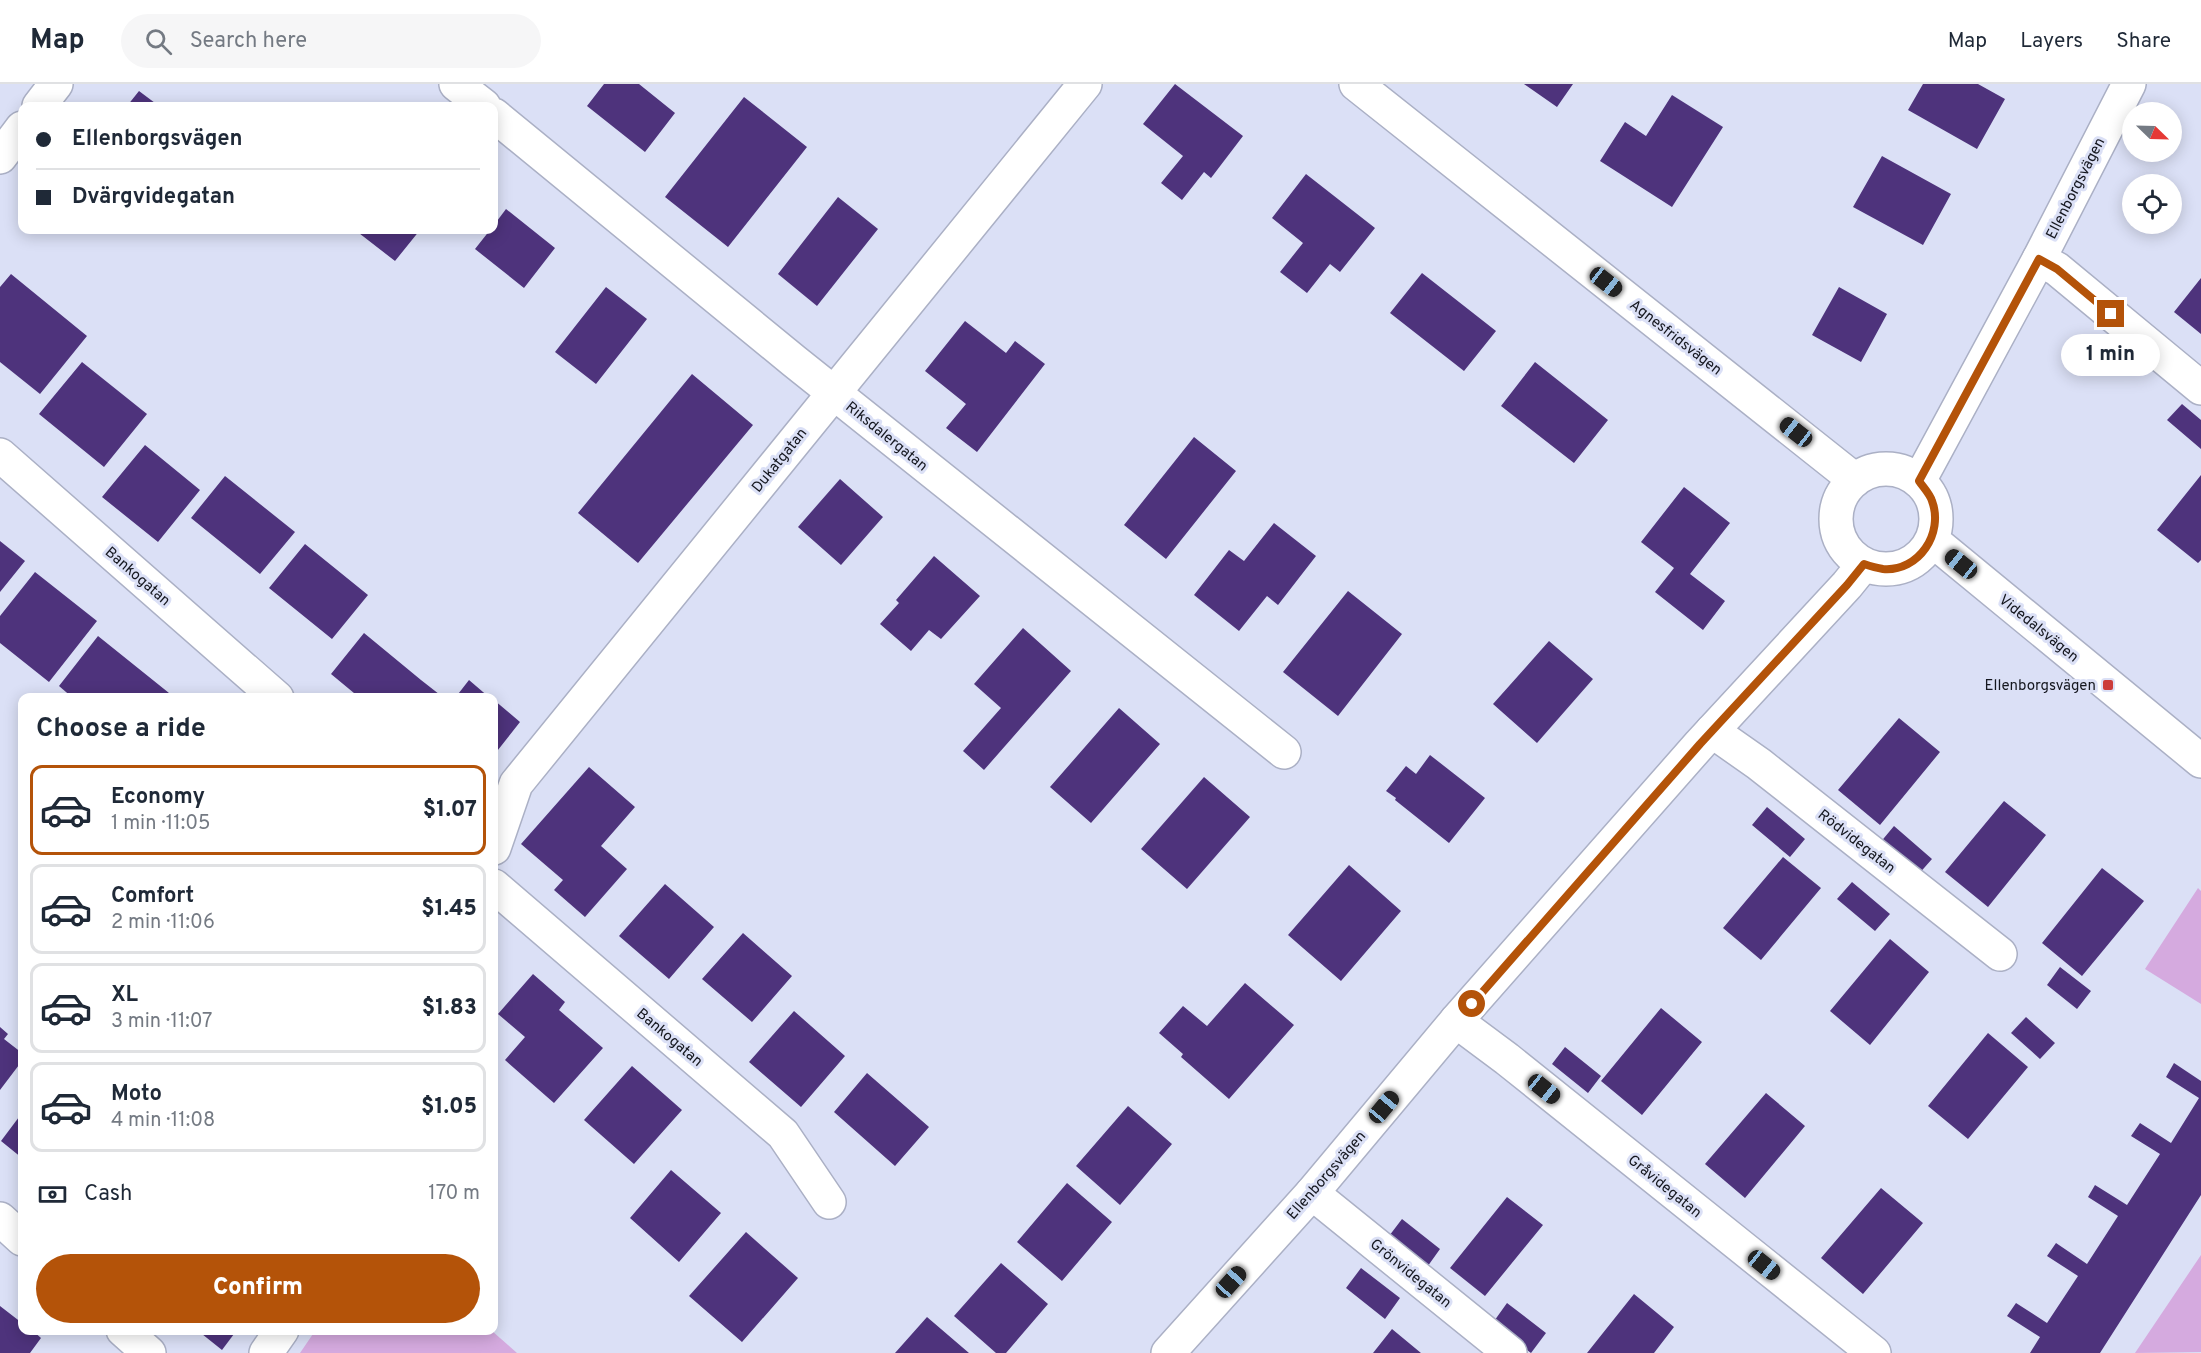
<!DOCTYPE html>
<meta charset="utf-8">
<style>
body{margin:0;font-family:Overpass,sans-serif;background:#f6f6f7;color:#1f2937;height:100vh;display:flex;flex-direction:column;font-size:22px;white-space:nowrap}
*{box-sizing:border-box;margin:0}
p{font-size:20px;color:#747a83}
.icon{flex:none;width:33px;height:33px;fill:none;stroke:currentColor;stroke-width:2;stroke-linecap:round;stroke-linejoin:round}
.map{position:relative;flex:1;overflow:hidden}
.panel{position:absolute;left:18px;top:609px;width:480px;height:642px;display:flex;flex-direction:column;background:#fff;border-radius:12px;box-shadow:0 3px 15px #0003}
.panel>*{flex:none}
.guide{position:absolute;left:18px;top:18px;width:480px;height:132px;border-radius:12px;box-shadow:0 3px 15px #0003;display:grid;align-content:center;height:132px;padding:0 18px;background:#fff}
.needle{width:39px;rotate:113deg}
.fabs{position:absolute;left:2122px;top:18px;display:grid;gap:12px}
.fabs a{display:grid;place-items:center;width:60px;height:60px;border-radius:50%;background:#fff;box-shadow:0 3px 15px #0003;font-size:30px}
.end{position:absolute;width:27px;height:27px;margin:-14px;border:8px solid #b45309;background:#fff;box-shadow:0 0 0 3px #fff}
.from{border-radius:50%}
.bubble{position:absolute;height:42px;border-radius:21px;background:#fff;box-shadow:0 3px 15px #0003;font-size:20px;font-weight:800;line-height:42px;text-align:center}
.car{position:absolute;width:18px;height:36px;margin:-18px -9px;border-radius:8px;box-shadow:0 0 4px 2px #0007;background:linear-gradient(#222 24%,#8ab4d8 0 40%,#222 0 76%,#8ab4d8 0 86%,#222 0)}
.guide b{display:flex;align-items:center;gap:21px;height:57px;font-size:22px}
.guide b+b{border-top:2px solid #e0e1e3}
.guide i{width:15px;height:15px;background:#1f2937}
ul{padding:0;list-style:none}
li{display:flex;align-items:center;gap:18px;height:90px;margin:0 12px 9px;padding:0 6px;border:3px solid #e0e1e3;border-radius:12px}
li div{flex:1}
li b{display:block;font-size:22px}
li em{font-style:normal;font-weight:800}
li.active{border-color:#b45309}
li>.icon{width:54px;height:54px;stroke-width:1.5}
h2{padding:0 18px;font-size:27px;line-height:72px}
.pay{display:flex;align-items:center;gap:15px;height:66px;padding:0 18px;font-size:22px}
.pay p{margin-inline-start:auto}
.cta{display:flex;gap:12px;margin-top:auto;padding:12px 18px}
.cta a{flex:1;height:69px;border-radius:36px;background:#b45309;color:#fff;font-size:24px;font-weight:800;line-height:69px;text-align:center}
header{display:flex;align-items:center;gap:36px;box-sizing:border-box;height:84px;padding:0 30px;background:#fff;border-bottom:2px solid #e0e1e3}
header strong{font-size:28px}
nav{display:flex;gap:33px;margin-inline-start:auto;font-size:21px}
.search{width:420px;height:54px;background:#f6f6f7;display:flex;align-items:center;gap:15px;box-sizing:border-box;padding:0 21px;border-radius:33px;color:#747a83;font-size:22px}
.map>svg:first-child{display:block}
.green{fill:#d5aadf}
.building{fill:#4e337c}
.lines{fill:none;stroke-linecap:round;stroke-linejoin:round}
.street-casing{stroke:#abb0c5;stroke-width:36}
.secondary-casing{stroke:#abb0c5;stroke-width:36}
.street{stroke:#fff;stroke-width:33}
.secondary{stroke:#fff;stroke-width:33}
.route{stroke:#b45309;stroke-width:8}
.poi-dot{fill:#cc3d3a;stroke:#dbe0f6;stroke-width:2}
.labels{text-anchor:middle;stroke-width:6;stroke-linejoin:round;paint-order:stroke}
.street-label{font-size:15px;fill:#15171f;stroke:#dbe0f6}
.poi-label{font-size:15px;fill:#15171f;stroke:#dbe0f6;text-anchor:end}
</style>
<header>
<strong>Map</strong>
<div class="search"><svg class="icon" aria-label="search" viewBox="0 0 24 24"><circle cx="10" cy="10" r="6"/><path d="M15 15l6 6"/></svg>Search here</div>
<nav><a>Map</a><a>Layers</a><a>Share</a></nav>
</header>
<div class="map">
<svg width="2201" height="1269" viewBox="0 0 2201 1269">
<rect width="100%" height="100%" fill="#dbe0f6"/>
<!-- green -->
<path class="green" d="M 2198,804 L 2201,807 L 2201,920 L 2145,885 Z
M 2201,1171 L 2201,1268 L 2135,1269 Z
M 315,1247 L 492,1247 L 517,1269 L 300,1269 Z"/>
<!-- building -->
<path class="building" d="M 604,0 L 639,0 L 675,29 L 645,68 L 587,22 Z
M 1175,0 L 1243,52 L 1211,94 L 1204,88 L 1182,116 L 1161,99 L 1183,72 L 1143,40 Z
M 1524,0 L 1573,0 L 1557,23 Z
M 1923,0 L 1978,0 L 2005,15 L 1977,65 L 1908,26 Z
M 139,7 L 159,22 L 127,22 Z
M 1672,11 L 1723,43 L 1672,123 L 1600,77 L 1625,38 L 1646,52 Z
M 744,13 L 807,63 L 728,163 L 665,113 Z
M 1882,72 L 1951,110 L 1923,161 L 1853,123 Z
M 1306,90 L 1375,144 L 1340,188 L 1330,180 L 1307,209 L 1280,188 L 1303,159 L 1272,134 Z
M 838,113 L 878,145 L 817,222 L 778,190 Z
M 506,125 L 555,164 L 524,204 L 475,165 L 490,146 L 494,146 L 494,141 Z
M 355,146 L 420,146 L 395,177 Z
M 1422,189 L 1496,247 L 1464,287 L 1390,229 Z
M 11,190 L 87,252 L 40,310 L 0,278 L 0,203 Z
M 2201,194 L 2201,250 L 2174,228 Z
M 606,203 L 647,235 L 596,300 L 555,268 Z
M 1839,203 L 1887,230 L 1861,278 L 1812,251 Z
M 965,237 L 1006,269 L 1015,257 L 1045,280 L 977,368 L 946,344 L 966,320 L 925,287 Z
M 82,278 L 147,330 L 104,383 L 39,330 Z
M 1535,278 L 1608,336 L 1574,379 L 1501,322 Z
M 692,290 L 753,341 L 638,479 L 578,429 Z
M 2182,320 L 2201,336 L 2201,365 L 2167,336 Z
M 1194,353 L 1236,387 L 1166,475 L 1124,441 Z
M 145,361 L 200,406 L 158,458 L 102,413 Z
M 2201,391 L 2201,476 L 2198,479 L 2157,446 Z
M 225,392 L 295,448 L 260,490 L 191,434 Z
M 840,395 L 883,433 L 841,481 L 798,443 Z
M 1684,403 L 1730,439 L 1690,490 L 1725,517 L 1703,546 L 1655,508 L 1674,484 L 1641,458 Z
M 1274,439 L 1316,472 L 1278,521 L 1267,512 L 1239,547 L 1194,511 L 1229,466 L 1244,477 Z
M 0,457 L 25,477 L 0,508 Z
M 305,460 L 368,511 L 332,555 L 269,504 Z
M 934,472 L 980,512 L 941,555 L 929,546 L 911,567 L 880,540 L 899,519 L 896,516 Z
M 35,488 L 97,537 L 49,598 L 0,559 L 0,532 Z
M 1348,507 L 1402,550 L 1338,632 L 1283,588 Z
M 1023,544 L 1071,587 L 984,686 L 963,667 L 1001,624 L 974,600 Z
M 364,549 L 421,596 L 444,614 L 360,614 L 331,590 Z
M 98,552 L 169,609 L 165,614 L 73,614 L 59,602 Z
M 1549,557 L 1593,595 L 1537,659 L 1493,620 Z
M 469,596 L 490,614 L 455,614 Z
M 494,616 L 520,638 L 494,671 Z
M 1119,624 L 1160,660 L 1091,739 L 1050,703 Z
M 1899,634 L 1940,668 L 1880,741 L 1838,706 Z
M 1430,671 L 1485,714 L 1449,759 L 1395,716 L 1396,714 L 1386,707 L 1406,682 L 1416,690 Z
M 589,683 L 635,723 L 601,762 L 627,785 L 585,833 L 554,806 L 563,796 L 521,760 Z
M 1204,693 L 1250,733 L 1187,805 L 1141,765 Z
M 2004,717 L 2046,751 L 1988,823 L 1945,788 Z
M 1767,723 L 1805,755 L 1790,773 L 1752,741 Z
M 1894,742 L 1932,775 L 1917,792 L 1879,760 Z
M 1783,773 L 1821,804 L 1761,876 L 1723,844 Z
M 1349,781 L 1401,827 L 1341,897 L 1288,851 Z
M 2102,784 L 2144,817 L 2082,892 L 2042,859 Z
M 1852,798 L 1890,830 L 1875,847 L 1837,815 Z
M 665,800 L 714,843 L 669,895 L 619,852 Z
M 743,849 L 792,892 L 752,938 L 702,895 Z
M 1890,855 L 1929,888 L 1870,961 L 1830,927 Z
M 2060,883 L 2091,907 L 2077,925 L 2047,901 Z
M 533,890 L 565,918 L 559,926 L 603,964 L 554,1019 L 505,976 L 525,953 L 498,930 Z
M 1245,899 L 1294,941 L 1229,1015 L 1181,973 L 1183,970 L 1159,949 L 1183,922 L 1207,942 Z
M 1661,924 L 1702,958 L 1642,1031 L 1601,997 Z
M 794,927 L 845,972 L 801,1023 L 749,978 Z
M 2026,933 L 2055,959 L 2040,975 L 2011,949 Z
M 0,943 L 8,950 L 4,955 L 22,969 L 22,977 L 0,1006 Z
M 1988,949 L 2028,983 L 1968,1055 L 1928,1022 Z
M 1565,963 L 1601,992 L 1588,1009 L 1552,980 Z
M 2174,979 L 2201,997 L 2201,1111 L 2100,1269 L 2030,1269 L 2040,1253 L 2007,1232 L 2016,1219 L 2047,1239 L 2078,1192 L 2047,1172 L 2056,1159 L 2087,1180 L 2118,1132 L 2088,1113 L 2095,1101 L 2127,1121 L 2160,1070 L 2131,1052 L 2140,1039 L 2171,1059 L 2199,1014 L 2166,993 Z
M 632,982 L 682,1026 L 634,1080 L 584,1036 Z
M 867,989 L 929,1043 L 895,1082 L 834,1028 Z
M 1766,1009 L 1805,1042 L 1745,1114 L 1705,1080 Z
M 1128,1022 L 1172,1060 L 1120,1121 L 1076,1082 Z
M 22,1029 L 22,1074 L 1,1057 Z
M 671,1086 L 721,1129 L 679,1178 L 630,1134 Z
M 1067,1099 L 1112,1138 L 1062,1197 L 1017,1158 Z
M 1881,1104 L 1923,1139 L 1863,1210 L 1821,1174 Z
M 1507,1113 L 1543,1141 L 1485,1212 L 1450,1184 Z
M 1402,1135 L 1440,1165 L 1425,1186 L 1386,1156 Z
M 746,1148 L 798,1194 L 742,1258 L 689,1212 Z
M 1001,1179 L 1048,1220 L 1006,1269 L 996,1269 L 954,1232 Z
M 1361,1184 L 1400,1214 L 1385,1235 L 1346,1204 Z
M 1634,1210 L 1674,1243 L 1654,1269 L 1587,1269 Z
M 1507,1219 L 1546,1249 L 1531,1269 L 1492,1240 Z
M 0,1222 L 22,1239 L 22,1246 L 32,1246 L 41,1254 L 30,1269 L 0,1269 Z
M 927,1233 L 969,1269 L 895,1269 Z
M 1392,1245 L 1421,1269 L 1373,1269 Z
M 197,1246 L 237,1246 L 222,1266 Z"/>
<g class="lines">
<defs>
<path id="street" d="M 456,0 L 484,22
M 39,22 L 56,0
M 494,31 L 794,277 L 1284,668
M 0,73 L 22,44
M 2039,175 L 2057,185 L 2201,304
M 0,371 L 277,614
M 1712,647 L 1759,680 L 2000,870
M 494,764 L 516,700 L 1085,0
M 494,802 L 783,1050 L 829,1118
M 1456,937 L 1507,975 L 1874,1269
M 1312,1109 L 1510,1269
M 0,1135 L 22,1155
M 123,1246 L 149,1269
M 266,1269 L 282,1246"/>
<path id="secondary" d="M 1356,0 L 1855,396
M1836 435a50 50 0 1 1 100 0a50 50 0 1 1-100 0Z
M 1919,397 L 2039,175 L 2129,0
M 1932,456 L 2201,677
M 1168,1269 L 1312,1109 L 1456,937 L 1700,660 L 1847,501 L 1864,480"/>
</defs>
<!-- street casing -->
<use href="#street" class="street-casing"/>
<!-- secondary casing -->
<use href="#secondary" class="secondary-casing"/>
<!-- street -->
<use href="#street" class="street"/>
<!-- secondary -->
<use href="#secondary" class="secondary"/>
</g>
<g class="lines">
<!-- route -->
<path class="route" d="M 1472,920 L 1700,660 L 1847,501 L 1864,480 C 1870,482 1877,484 1883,485 C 1919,488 1944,449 1932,417 C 1930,410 1923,403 1919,397 L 2039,175 L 2057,185 L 2111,230"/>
</g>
<!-- markers -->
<rect class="poi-dot" x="2102" y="595" width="12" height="12" rx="3"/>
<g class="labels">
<!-- street labels -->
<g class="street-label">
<text transform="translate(2075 104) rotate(-63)" y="5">Ellenborgsvägen</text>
<text transform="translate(1676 253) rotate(38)" y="5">Agnesfridsvägen</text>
<text transform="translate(887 352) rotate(39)" y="5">Riksdalergatan</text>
<text transform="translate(779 376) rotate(-51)" y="5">Dukatgatan</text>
<text transform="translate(138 492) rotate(41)" y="5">Bankogatan</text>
<text transform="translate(2039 544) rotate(39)" y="5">Videdalsvägen</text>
<text transform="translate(1857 757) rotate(38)" y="5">Rödvidegatan</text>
<text transform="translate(670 953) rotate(40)" y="5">Bankogatan</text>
<text transform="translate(1326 1091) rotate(-49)" y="5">Ellenborgsvägen</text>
<text transform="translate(1665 1102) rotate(39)" y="5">Gråvidegatan</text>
<text transform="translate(1411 1189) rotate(39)" y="5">Grönvidegatan</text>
</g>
<!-- poi labels -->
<g class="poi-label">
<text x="2096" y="606">Ellenborgsvägen</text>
</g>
</g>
</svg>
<div class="fabs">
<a><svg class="needle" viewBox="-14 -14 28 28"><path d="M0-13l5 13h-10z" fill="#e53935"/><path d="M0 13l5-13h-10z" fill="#747a83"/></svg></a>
<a><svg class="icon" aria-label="locate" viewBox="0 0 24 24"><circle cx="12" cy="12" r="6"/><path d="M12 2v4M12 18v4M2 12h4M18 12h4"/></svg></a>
</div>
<i class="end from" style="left:1472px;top:920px"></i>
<i class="end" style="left:2111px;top:230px"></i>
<div class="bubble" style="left:2061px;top:250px;width:99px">1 min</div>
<i class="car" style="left:1606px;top:198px;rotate:128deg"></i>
<i class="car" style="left:1796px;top:348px;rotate:308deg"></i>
<i class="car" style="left:1961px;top:480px;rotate:309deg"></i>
<i class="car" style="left:1544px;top:1005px;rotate:129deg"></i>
<i class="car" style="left:1384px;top:1023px;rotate:40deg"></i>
<i class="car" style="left:1764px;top:1181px;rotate:129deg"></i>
<i class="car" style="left:1231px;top:1198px;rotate:42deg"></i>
<div class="guide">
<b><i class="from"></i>Ellenborgsvägen</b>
<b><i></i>Dvärgvidegatan</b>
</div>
<section class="panel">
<h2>Choose a ride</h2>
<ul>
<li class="active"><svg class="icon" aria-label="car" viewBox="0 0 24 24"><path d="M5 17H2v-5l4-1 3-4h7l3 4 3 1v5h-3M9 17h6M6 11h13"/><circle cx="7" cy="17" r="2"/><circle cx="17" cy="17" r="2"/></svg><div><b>Economy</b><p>1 min · 11:05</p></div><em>$1.07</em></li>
<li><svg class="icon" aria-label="car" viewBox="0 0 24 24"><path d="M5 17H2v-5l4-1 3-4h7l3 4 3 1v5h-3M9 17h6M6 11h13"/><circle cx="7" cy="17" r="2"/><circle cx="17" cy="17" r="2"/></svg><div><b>Comfort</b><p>2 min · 11:06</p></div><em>$1.45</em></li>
<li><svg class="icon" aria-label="car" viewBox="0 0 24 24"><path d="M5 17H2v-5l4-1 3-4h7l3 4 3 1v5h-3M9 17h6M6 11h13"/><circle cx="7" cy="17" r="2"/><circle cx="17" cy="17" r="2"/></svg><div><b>XL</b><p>3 min · 11:07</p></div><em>$1.83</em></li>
<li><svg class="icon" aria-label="car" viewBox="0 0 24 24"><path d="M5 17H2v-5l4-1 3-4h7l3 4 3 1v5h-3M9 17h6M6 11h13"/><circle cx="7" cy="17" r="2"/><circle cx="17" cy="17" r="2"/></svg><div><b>Moto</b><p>4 min · 11:08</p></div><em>$1.05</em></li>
</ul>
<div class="pay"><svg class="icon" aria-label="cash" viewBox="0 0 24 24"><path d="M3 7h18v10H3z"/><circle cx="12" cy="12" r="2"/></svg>Cash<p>170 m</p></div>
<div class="cta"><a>Confirm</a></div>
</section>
</div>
